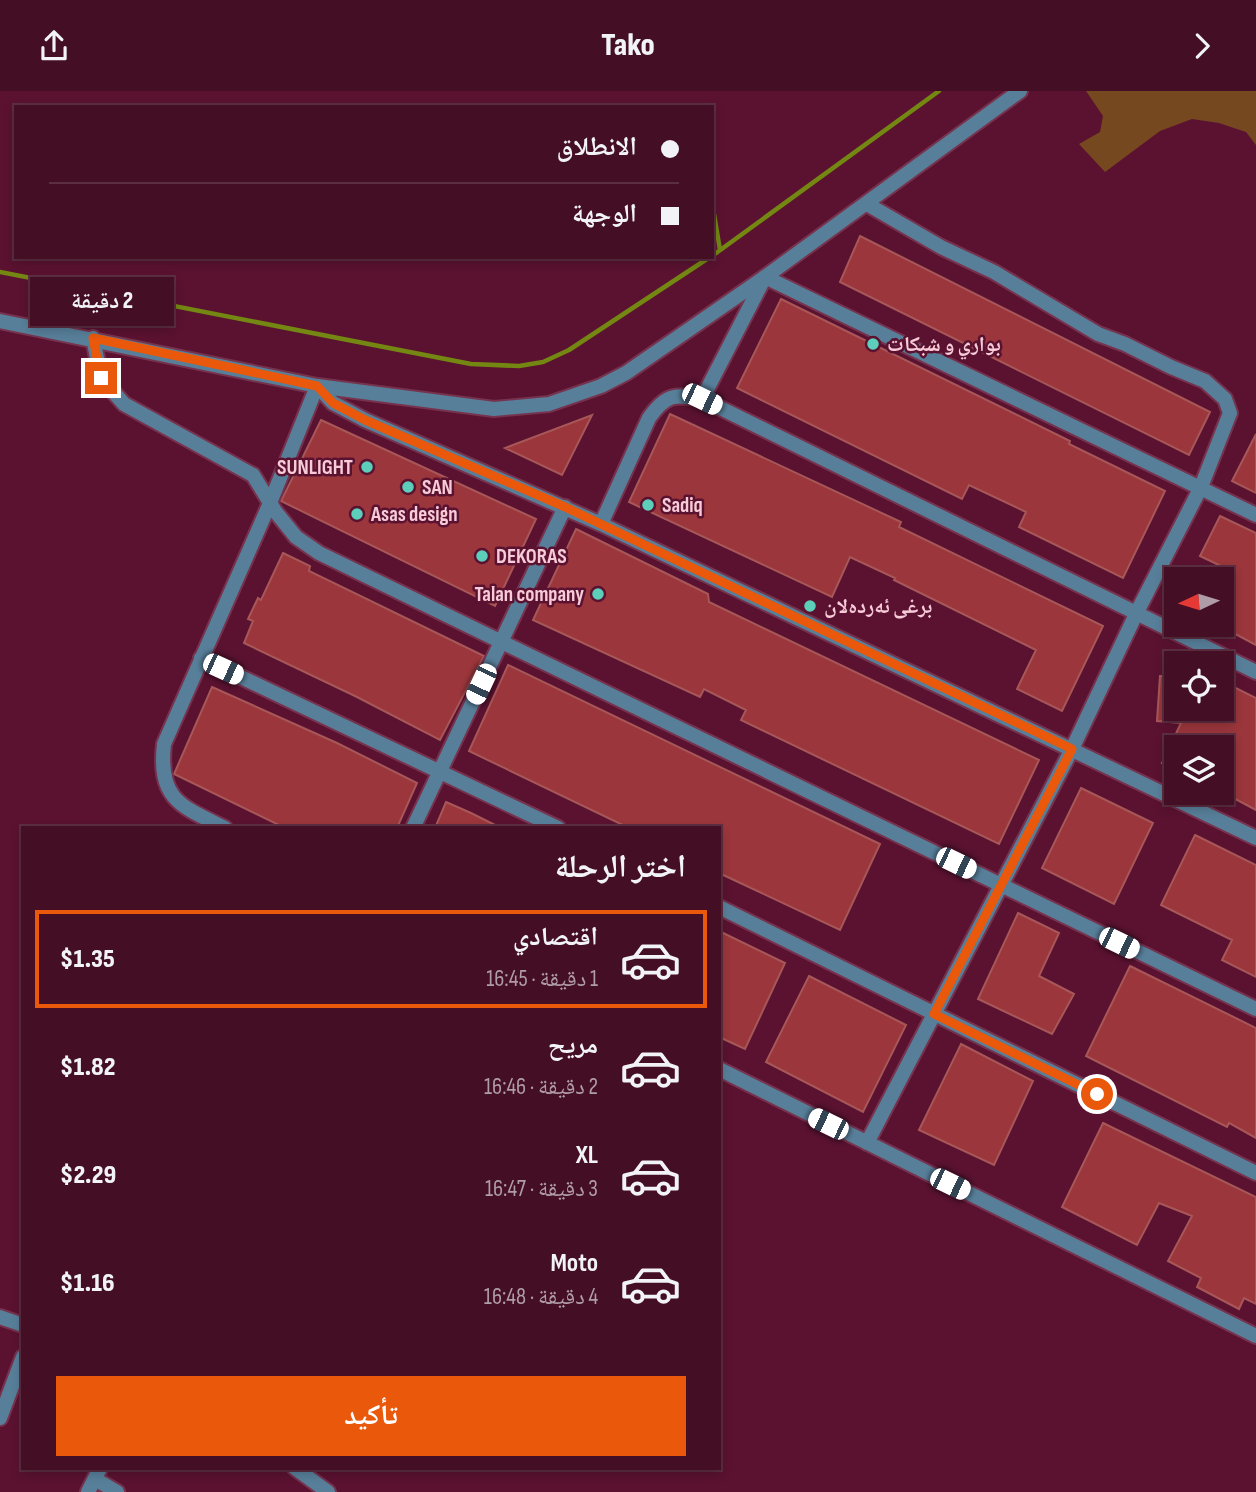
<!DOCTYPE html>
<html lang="ar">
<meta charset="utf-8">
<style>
body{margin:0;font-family:"Sofia Sans Condensed","Noto Naskh Arabic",sans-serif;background:#4e1c31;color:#f1f3f6;direction:rtl;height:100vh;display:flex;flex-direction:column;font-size:26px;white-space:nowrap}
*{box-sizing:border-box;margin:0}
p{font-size:23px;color:#af9ca6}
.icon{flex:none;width:38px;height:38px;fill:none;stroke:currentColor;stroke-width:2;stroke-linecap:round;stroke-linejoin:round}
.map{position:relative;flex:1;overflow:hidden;direction:ltr}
.sheet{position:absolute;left:21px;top:735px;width:700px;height:644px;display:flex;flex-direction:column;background:#440e24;border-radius:0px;box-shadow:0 4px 10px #0003,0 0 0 2px #5c2e41;direction:rtl}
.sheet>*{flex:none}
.top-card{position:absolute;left:14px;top:14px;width:700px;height:154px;border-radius:0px;box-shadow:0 4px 10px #0003,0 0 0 2px #5c2e41;direction:rtl;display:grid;align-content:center;height:154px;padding:0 35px;background:#440e24}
.needle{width:46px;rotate:266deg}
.buttons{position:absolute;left:1164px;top:476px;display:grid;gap:14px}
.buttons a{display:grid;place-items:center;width:70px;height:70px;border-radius:0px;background:#440e24;box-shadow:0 4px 10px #0003,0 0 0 2px #5c2e41;font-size:35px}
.end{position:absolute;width:32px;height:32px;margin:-16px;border:9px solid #ea580c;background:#fff;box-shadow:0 0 0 4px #fff}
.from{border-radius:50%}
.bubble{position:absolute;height:49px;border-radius:0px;background:#440e24;box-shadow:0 4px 10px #0003,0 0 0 2px #5c2e41;font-size:23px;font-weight:800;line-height:49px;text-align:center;direction:rtl}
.car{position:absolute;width:21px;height:42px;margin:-21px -10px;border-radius:9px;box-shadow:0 0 5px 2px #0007;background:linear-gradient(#fff 24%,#345 0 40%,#fff 0 76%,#345 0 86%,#fff 0)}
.top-card b{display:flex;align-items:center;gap:24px;height:66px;font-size:26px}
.top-card b+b{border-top:2px solid #5c2e41}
.top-card i{width:18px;height:18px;background:#f1f3f6}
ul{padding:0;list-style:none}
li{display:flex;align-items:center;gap:21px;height:98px;margin:0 14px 10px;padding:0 21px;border:4px solid transparent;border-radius:0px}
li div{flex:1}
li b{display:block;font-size:26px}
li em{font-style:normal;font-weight:800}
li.active{border-color:#ea580c}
li>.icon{width:63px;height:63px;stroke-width:1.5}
h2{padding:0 35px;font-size:32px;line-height:84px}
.primary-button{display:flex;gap:14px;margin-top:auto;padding:14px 35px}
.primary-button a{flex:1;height:80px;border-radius:0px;background:#ea580c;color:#fff;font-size:28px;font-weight:800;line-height:80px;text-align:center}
header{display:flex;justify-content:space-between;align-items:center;height:91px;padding:0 35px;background:#440e24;font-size:32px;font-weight:800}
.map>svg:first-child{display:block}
.green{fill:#76481f}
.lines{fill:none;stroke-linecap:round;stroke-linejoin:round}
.stream{stroke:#738712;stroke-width:4.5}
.building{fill:#9a363c;stroke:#a85759;stroke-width:2}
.minor-casing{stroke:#76334e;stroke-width:18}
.tertiary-casing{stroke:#76334e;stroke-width:18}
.minor{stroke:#587f9a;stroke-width:14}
.tertiary{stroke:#587f9a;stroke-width:14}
.route{stroke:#ea580c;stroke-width:9}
.poi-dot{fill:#5cceba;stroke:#5a1230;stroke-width:2.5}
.labels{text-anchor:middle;stroke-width:5;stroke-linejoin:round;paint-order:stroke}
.poi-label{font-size:21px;font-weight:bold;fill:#f8cbd8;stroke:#5a1230;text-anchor:start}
</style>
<header><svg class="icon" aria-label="forward" viewBox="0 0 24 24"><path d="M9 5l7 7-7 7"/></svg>Tako<svg class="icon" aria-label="share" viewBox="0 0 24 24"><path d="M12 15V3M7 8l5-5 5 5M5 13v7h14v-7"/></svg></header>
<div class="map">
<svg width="1256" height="1401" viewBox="0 0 1256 1401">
<rect width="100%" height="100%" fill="#5a1230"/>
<!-- green -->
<path class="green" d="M 1086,0 L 1256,0 L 1256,54 L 1246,41 L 1219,32 L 1192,28 L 1160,40 L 1105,81 L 1079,53 L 1100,41 L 1103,25 Z"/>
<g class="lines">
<!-- stream -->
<path class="stream" d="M 714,123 L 720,159
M 712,165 L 939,0
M 0,181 L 471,273 L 519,275 L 543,271 L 569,259 L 710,166"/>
</g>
<!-- building -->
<path class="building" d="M 860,145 L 1210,321 L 1189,364 L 840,191 Z
M 781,208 L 1070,350 L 1069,353 L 1165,400 L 1123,487 L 1019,436 L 1026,421 L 969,394 L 962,408 L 737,297 Z
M 670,323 L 901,431 L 899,436 L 1103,535 L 1062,620 L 1017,598 L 1036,559 L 894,489 L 895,487 L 850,466 L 832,506 L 629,411 Z
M 592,324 L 562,384 L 505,357 Z
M 321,329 L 536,428 L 495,515 L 281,410 Z
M 1256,343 L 1256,402 L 1232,390 Z
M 1220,425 L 1256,442 L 1256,554 L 1222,536 L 1222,488 L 1214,488 L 1221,475 L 1200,465 Z
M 576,438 L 708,503 L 709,511 L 1039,669 L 999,753 L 741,629 L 746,619 L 704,598 L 700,606 L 533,529 Z
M 283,462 L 310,475 L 309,480 L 484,565 L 440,649 L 355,605 L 244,552 L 253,530 L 248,528 L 258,507 L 261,509 Z
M 508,574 L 880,753 L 840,839 L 719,782 L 719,737 L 629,737 L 469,660 Z
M 1160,585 L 1176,586 L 1176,618 L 1222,618 L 1222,590 L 1256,607 L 1256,719 L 1222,701 L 1222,656 L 1176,656 L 1176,679 L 1162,672 L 1181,632 L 1157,630 Z
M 212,596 L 337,652 L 417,692 L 397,737 L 285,737 L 174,683 Z
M 1081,697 L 1153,732 L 1114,813 L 1042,777 Z
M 446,711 L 471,722 L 501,737 L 435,737 Z
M 1195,744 L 1256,774 L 1256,886 L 1222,869 L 1232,849 L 1161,814 Z
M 1018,822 L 1059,842 L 1039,885 L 1074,903 L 1052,943 L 978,908 Z
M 719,840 L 785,872 L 745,958 L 719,946 Z
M 1130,875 L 1256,937 L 1256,1047 L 1229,1032 L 1227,1036 L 1086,965 Z
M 809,885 L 906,934 L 863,1021 L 766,971 Z
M 961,953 L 1033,990 L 994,1074 L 919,1039 Z
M 1103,1032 L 1256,1106 L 1256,1213 L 1244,1207 L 1239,1218 L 1197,1196 L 1201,1187 L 1168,1170 L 1192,1125 L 1159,1112 L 1137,1154 L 1062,1116 Z"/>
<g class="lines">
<defs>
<path id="minor" d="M 93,247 L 101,287 L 124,313 L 253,384 L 275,420 L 296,446 L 319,462 L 1256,918
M 1256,424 L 765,186 L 702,308 L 1256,581
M 601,433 L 649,327 C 666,303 674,303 702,308
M 201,567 L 558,737
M 225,737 C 180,715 158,708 164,653 L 270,412 L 317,295 L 333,312 L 365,329 L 601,433 L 1256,747
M 413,737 L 565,416
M 719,816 L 1256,1082
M 719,978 L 1256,1245
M 867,1052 L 1072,658 L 1137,521 L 1201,396 L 1230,322 L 1225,308 L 1205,290 L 1171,276 L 1125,253 L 1098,243 L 994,181 L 941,156 L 867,113
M 0,1226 L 23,1234
M 0,1327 L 23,1266
M 295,1377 L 328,1401
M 95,1388 L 117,1401
M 88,1401 L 100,1377"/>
<path id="tertiary" d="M 0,230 L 317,295 L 494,318 L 549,313 L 601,295 L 626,282 L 765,186 L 1020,0"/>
</defs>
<!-- minor casing -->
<use href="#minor" class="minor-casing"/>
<!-- tertiary casing -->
<use href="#tertiary" class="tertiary-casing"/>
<!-- minor -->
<use href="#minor" class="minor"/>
<!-- tertiary -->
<use href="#tertiary" class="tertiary"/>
</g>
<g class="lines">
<!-- route -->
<path class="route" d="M 101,287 L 93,247 L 317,295 L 333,312 L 365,329 L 565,416 L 1072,658 L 934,923 L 1097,1003"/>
</g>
<!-- markers -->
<g class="poi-dot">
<circle cx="873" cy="253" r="7"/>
<circle cx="367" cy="376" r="7"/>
<circle cx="408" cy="396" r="7"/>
<circle cx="648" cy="414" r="7"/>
<circle cx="357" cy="423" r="7"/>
<circle cx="482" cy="465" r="7"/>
<circle cx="598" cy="503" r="7"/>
<circle cx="810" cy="515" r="7"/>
</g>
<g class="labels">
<!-- poi labels -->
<g class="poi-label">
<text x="887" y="260">بواري و شبكات</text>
<text x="353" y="383" text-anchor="end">SUNLIGHT</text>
<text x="422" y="403">SAN</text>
<text x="662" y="421">Sadiq</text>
<text x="371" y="430">Asas design</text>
<text x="496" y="472">DEKORAS</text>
<text x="584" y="510" text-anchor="end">Talan company</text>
<text x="824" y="522">برغی ئەردەلان</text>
</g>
</g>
</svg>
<div class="buttons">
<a><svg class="needle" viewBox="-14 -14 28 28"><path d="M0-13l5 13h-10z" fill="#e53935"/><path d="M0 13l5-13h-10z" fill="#af9ca6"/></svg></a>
<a><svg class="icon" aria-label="locate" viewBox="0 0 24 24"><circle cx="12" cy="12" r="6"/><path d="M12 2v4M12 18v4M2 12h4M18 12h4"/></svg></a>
<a><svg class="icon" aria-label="layers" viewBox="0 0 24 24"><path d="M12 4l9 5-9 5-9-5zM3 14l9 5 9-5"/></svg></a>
</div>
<i class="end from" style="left:1097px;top:1003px"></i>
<i class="end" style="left:101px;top:287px"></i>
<div class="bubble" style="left:30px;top:186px;width:144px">2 دقيقة</div>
<i class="car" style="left:702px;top:308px;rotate:116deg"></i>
<i class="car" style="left:223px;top:578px;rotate:115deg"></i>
<i class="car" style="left:481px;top:593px;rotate:205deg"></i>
<i class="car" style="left:956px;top:772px;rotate:116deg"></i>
<i class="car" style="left:1119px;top:852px;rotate:116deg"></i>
<i class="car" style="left:828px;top:1033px;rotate:296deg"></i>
<i class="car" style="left:950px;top:1093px;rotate:116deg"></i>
<div class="top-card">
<b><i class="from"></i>الانطلاق</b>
<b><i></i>الوجهة</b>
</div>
<section class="sheet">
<h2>اختر الرحلة</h2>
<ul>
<li class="active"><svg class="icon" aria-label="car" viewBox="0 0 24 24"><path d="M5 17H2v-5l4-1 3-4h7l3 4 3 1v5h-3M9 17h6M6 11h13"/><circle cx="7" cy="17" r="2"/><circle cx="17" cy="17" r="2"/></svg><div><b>اقتصادي</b><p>1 دقيقة · 16:45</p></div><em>$1.35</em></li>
<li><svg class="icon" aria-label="car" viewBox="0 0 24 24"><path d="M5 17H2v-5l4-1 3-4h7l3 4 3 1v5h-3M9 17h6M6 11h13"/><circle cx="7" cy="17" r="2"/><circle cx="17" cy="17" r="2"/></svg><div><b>مريح</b><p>2 دقيقة · 16:46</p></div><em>$1.82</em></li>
<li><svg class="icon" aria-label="car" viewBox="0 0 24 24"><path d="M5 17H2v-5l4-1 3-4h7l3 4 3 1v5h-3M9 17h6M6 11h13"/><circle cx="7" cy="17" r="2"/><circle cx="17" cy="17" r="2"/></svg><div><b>XL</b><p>3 دقيقة · 16:47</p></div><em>$2.29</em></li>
<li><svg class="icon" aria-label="car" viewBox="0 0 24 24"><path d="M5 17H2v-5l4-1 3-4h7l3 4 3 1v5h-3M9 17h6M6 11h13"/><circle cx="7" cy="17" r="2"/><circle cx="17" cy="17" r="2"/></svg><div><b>Moto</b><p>4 دقيقة · 16:48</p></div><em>$1.16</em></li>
</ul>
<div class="primary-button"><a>تأكيد</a></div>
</section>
</div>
